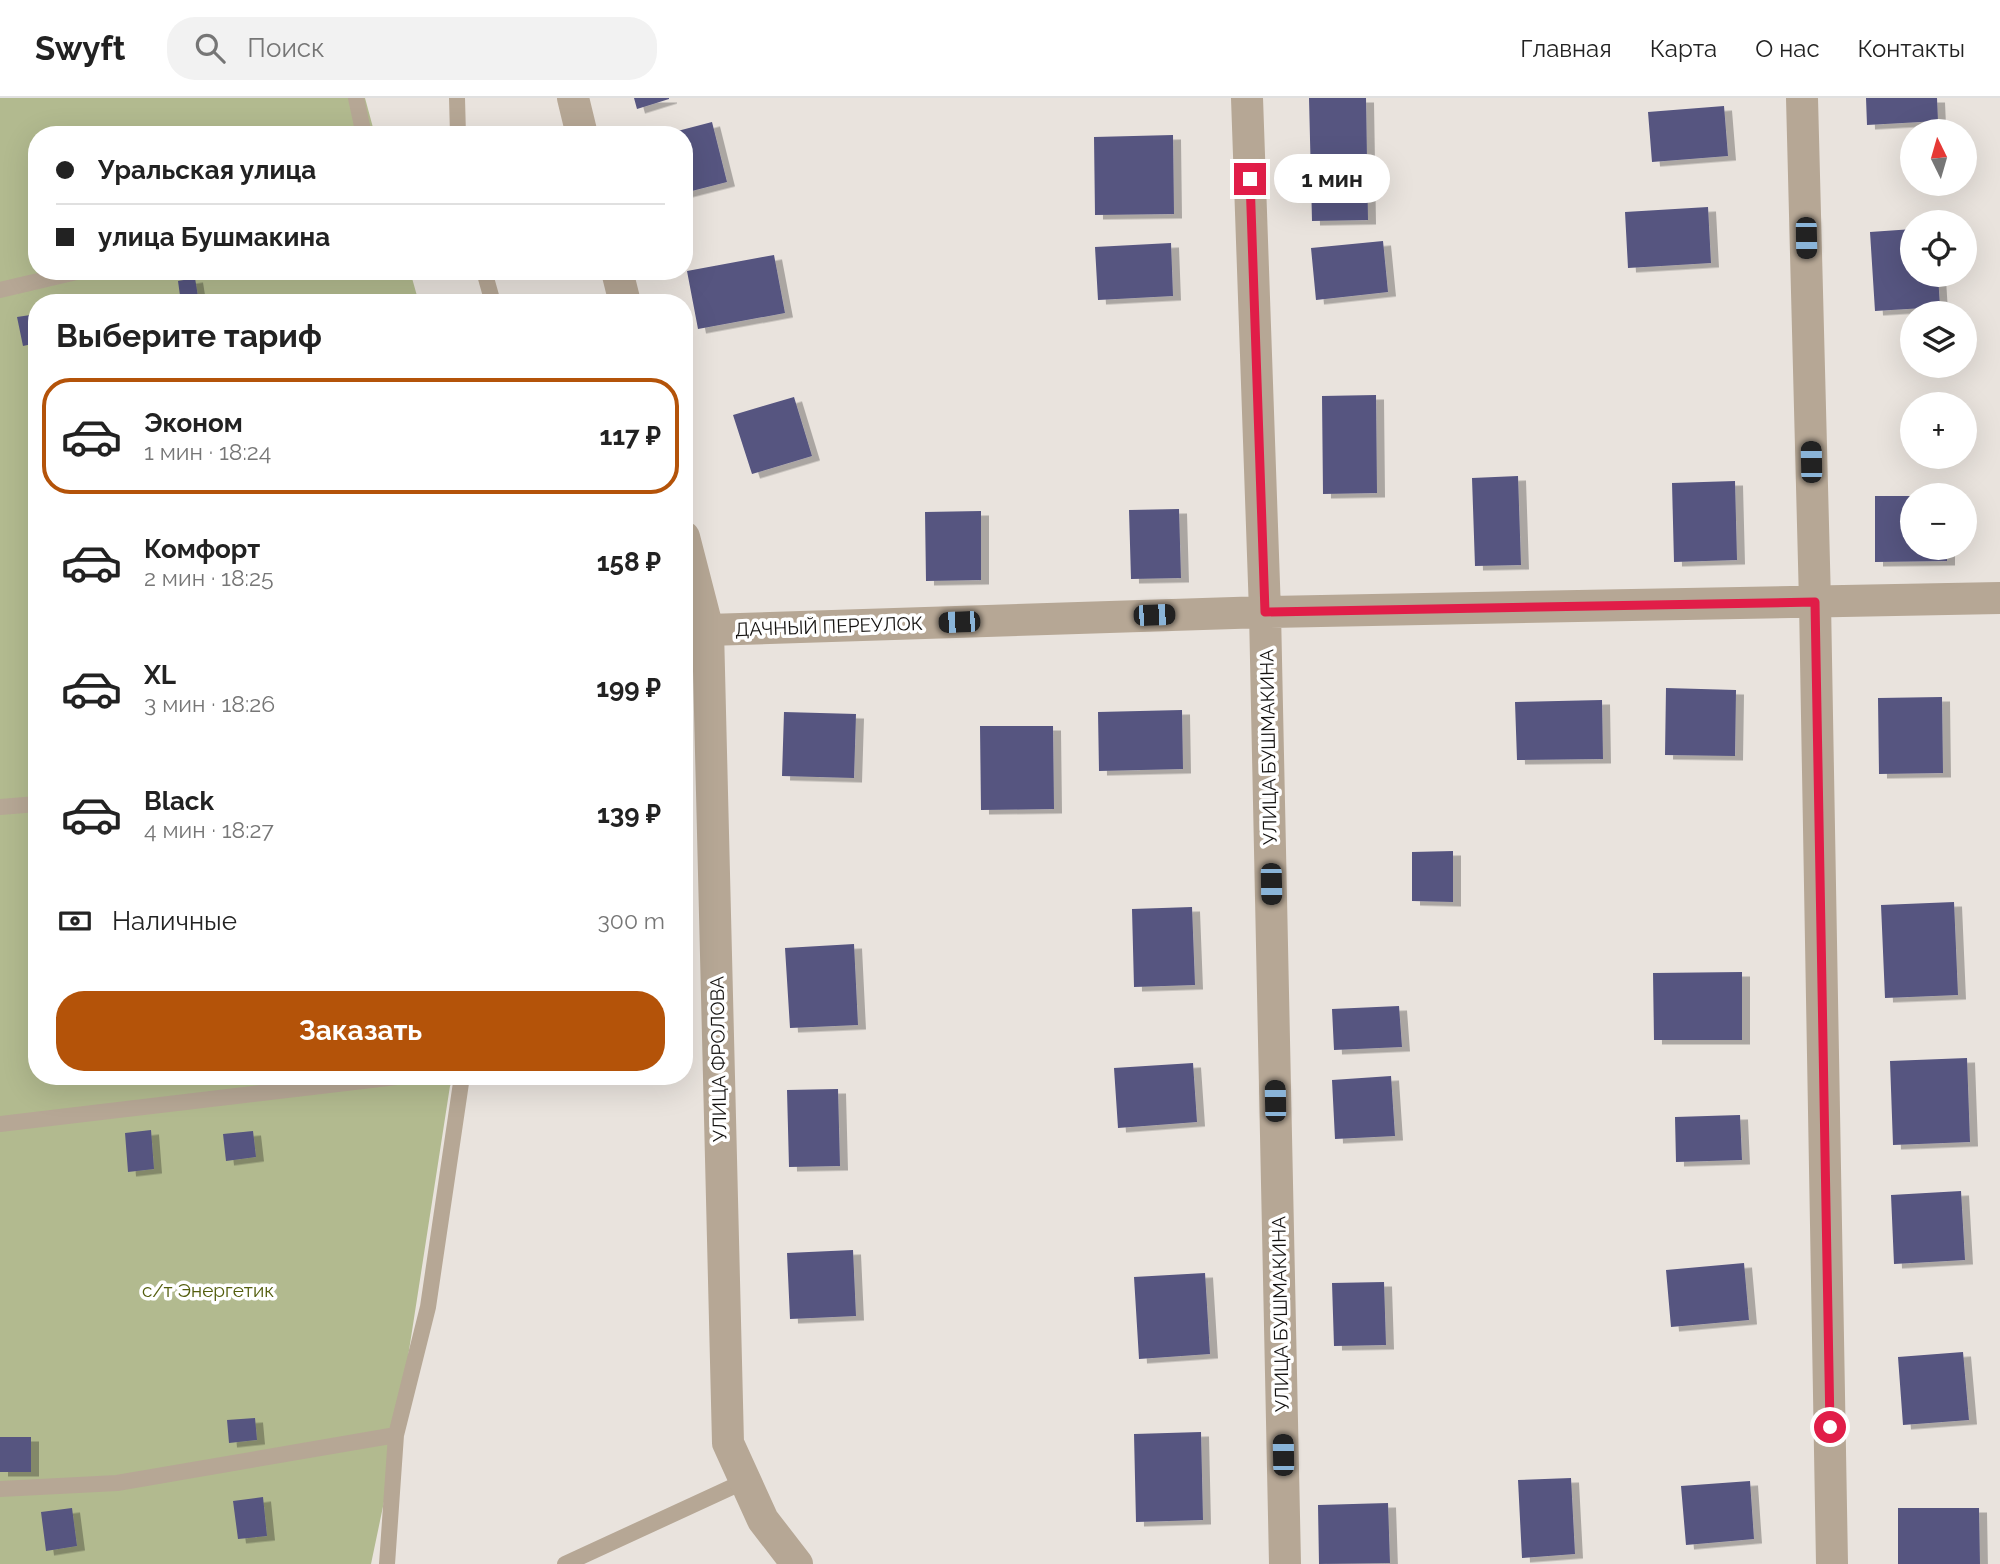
<!DOCTYPE html>
<html lang="ru">
<meta charset="utf-8">
<style>
body{margin:0;font-family:Raleway,sans-serif;background:#f2f2f2;color:#222;height:100vh;display:flex;flex-direction:column;font-size:26px;white-space:nowrap}
*{box-sizing:border-box;margin:0}
p{font-size:23px;color:#767676}
.icon{flex:none;width:38px;height:38px;fill:none;stroke:currentColor;stroke-width:2;stroke-linecap:round;stroke-linejoin:round}
.map{position:relative;flex:1;overflow:hidden}
.drawer{position:absolute;left:28px;top:196px;width:665px;height:791px;display:flex;flex-direction:column;background:#fff;border-radius:28px;box-shadow:0 7px 28px #0002}
.drawer>*{flex:none}
.hud{position:absolute;left:28px;top:28px;width:665px;height:154px;border-radius:28px;box-shadow:0 7px 28px #0002;display:grid;align-content:center;height:154px;padding:0 28px;background:#fff}
.needle{width:46px;rotate:355deg}
.buttons{position:absolute;left:1900px;top:21px;display:grid;gap:14px}
.buttons a{display:grid;place-items:center;width:77px;height:77px;border-radius:50%;background:#fff;box-shadow:0 7px 28px #0002;font-size:35px}
.end{position:absolute;width:32px;height:32px;margin:-16px;border:9px solid #e11d48;background:#fff;box-shadow:0 0 0 4px #fff}
.from{border-radius:50%}
.bubble{position:absolute;height:49px;border-radius:24px;background:#fff;box-shadow:0 7px 28px #0002;font-size:23px;font-weight:700;line-height:49px;text-align:center}
.car{position:absolute;width:21px;height:42px;margin:-21px -10px;border-radius:9px;box-shadow:0 0 5px 2px #0007;background:linear-gradient(#222 24%,#8ab4d8 0 40%,#222 0 76%,#8ab4d8 0 86%,#222 0)}
.hud b{display:flex;align-items:center;gap:24px;height:66px;font-size:26px}
.hud b+b{border-top:2px solid #e0e0e0}
.hud i{width:18px;height:18px;background:#222}
ul{padding:0;list-style:none}
li{display:flex;align-items:center;gap:21px;height:116px;margin:0 14px 10px;padding:0 14px;border:4px solid transparent;border-radius:28px}
li div{flex:1}
li b{display:block;font-size:26px}
li em{font-style:normal;font-weight:700}
li.on{border-color:#b45309}
li>.icon{width:63px;height:63px;stroke-width:1.5}
h2{padding:0 28px;font-size:32px;line-height:84px}
.pay{display:flex;align-items:center;gap:18px;height:77px;padding:0 28px;font-size:26px}
.pay p{margin-inline-start:auto}
.primary-button{display:flex;gap:14px;margin-top:auto;padding:14px 28px}
.primary-button a{flex:1;height:80px;border-radius:28px;background:#b45309;color:#fff;font-size:28px;font-weight:700;line-height:80px;text-align:center}
header{display:flex;align-items:center;gap:42px;box-sizing:border-box;height:98px;padding:0 35px;background:#fff;border-bottom:2px solid #e0e0e0}
header strong{font-size:33px}
nav{display:flex;gap:38px;margin-inline-start:auto;font-size:24px}
.search{width:490px;height:63px;background:#f2f2f2;display:flex;align-items:center;gap:18px;box-sizing:border-box;padding:0 24px;border-radius:28px;color:#767676;font-size:26px}
.map>svg:first-child{display:block}
.green{fill:#b2ba8f}
.building{fill:#565580;filter:url(#shadow)}
.lines{fill:none;stroke-linecap:round;stroke-linejoin:round}
.lane{stroke:#b6a795;stroke-width:16}
.street{stroke:#b6a795;stroke-width:32}
.route{stroke:#e11d48;stroke-width:9}
.labels{text-anchor:middle;stroke-width:7;stroke-linejoin:round;paint-order:stroke}
.street-label{font-size:19px;fill:#141210;stroke:#fff}
.park-label{font-size:19px;fill:#545e0e;stroke:#fff}
</style>
<header>
<strong>Swyft</strong>
<div class="search"><svg class="icon" aria-label="search" viewBox="0 0 24 24"><circle cx="10" cy="10" r="6"/><path d="M15 15l6 6"/></svg>Поиск</div>
<nav><a>Главная</a><a>Карта</a><a>О нас</a><a>Контакты</a></nav>
</header>
<div class="map">
<svg width="2000" height="1466" viewBox="0 0 2000 1466">
<defs>
<filter id="shadow"><feDropShadow dx="8" dy="4.5" stdDeviation="0" flood-color="#0004"/></filter>
</defs>
<rect width="100%" height="100%" fill="#e9e3dd"/>
<!-- green -->
<path class="green" d="M 0,0 L 365,0 L 375,37 L 37,37 L 37,173 L 410,173 L 419,205 L 37,205 L 37,978 L 457,978 L 450,988 L 390,1375 L 371,1466 L 0,1466 Z"/>
<!-- building -->
<path class="building" d="M 634,0 L 669,0 L 669,1 L 637,11 Z
M 1309,0 L 1366,0 L 1368,122 L 1312,123 Z
M 1866,0 L 1937,0 L 1938,23 L 1867,27 Z
M 1724,8 L 1728,58 L 1652,64 L 1648,14 Z
M 712,24 L 727,84 L 684,95 L 684,37 L 666,36 Z
M 1173,37 L 1174,116 L 1095,117 L 1094,39 Z
M 1708,109 L 1711,165 L 1628,170 L 1625,114 Z
M 1913,131 L 1913,177 L 1938,177 L 1940,209 L 1875,213 L 1870,134 Z
M 1383,143 L 1388,194 L 1316,202 L 1311,150 Z
M 1171,145 L 1173,198 L 1098,202 L 1095,149 Z
M 774,157 L 785,215 L 698,231 L 687,173 Z
M 195,180 L 199,205 L 181,205 L 178,183 Z
M 37,216 L 37,245 L 23,248 L 17,219 Z
M 1376,297 L 1377,395 L 1323,396 L 1322,298 Z
M 794,299 L 812,358 L 752,376 L 733,317 Z
M 1518,378 L 1521,467 L 1475,468 L 1472,380 Z
M 1735,383 L 1737,462 L 1674,464 L 1672,385 Z
M 1875,398 L 1913,398 L 1913,450 L 1947,450 L 1947,463 L 1875,464 Z
M 1179,411 L 1181,480 L 1131,481 L 1129,412 Z
M 981,413 L 981,482 L 926,483 L 925,414 Z
M 1666,590 L 1736,592 L 1735,658 L 1665,657 Z
M 1942,599 L 1943,675 L 1879,676 L 1878,600 Z
M 1602,602 L 1603,661 L 1517,662 L 1515,604 Z
M 1182,612 L 1183,671 L 1099,673 L 1098,614 Z
M 784,614 L 856,616 L 854,680 L 782,678 Z
M 980,628 L 1053,628 L 1054,711 L 981,712 Z
M 1453,753 L 1453,804 L 1412,803 L 1412,754 Z
M 1954,804 L 1958,897 L 1885,900 L 1881,807 Z
M 1192,809 L 1195,887 L 1134,889 L 1132,811 Z
M 854,846 L 858,927 L 790,930 L 785,850 Z
M 1742,874 L 1742,942 L 1654,942 L 1653,875 Z
M 1399,908 L 1402,949 L 1334,952 L 1332,911 Z
M 1967,960 L 1970,1044 L 1893,1047 L 1890,963 Z
M 1193,965 L 1197,1024 L 1118,1030 L 1114,970 Z
M 1391,978 L 1395,1038 L 1335,1041 L 1332,982 Z
M 838,991 L 840,1068 L 789,1069 L 787,992 Z
M 1740,1017 L 1742,1062 L 1676,1064 L 1675,1019 Z
M 151,1032 L 154,1071 L 128,1074 L 125,1035 Z
M 253,1033 L 256,1059 L 226,1063 L 223,1036 Z
M 1961,1093 L 1965,1162 L 1894,1166 L 1891,1097 Z
M 853,1152 L 856,1218 L 790,1221 L 787,1155 Z
M 1744,1165 L 1749,1222 L 1671,1229 L 1666,1172 Z
M 1205,1175 L 1210,1256 L 1139,1261 L 1134,1179 Z
M 1384,1184 L 1386,1247 L 1334,1248 L 1332,1185 Z
M 1963,1254 L 1969,1322 L 1903,1327 L 1898,1259 Z
M 255,1320 L 257,1342 L 229,1345 L 227,1322 Z
M 1201,1334 L 1203,1422 L 1136,1424 L 1134,1336 Z
M 0,1339 L 31,1339 L 31,1374 L 0,1374 Z
M 1571,1380 L 1575,1456 L 1522,1460 L 1518,1382 Z
M 1750,1383 L 1754,1441 L 1686,1447 L 1681,1388 Z
M 263,1399 L 267,1438 L 238,1441 L 233,1403 Z
M 1388,1405 L 1390,1465 L 1319,1466 L 1318,1407 Z
M 72,1410 L 77,1448 L 46,1453 L 41,1414 Z
M 1898,1410 L 1979,1410 L 1980,1466 L 1898,1466 Z"/>
<g class="lines">
<!-- lane -->
<path class="lane" d="M 356,0 L 364,37
M 457,0 L 458,37
M 484,173 L 493,205
M 0,192 L 81,173
M 0,709 L 37,706
M 0,1026 L 405,978
M 0,1391 L 117,1385 L 396,1337
M 387,1466 L 396,1337 L 428,1209 L 462,978
M 565,1466 L 745,1383"/>
<!-- street -->
<path class="street" d="M 573,0 L 582,37
M 1247,0 L 1265,514 L 1285,1466
M 1802,0 L 1815,504 L 1832,1466
M 617,173 L 625,205
M 684,439 L 708,532 L 728,1345 L 763,1422 L 797,1466
M 708,532 L 1265,514 L 2000,500"/>
</g>
<g class="lines">
<!-- route -->
<path class="route" d="M 1250,81 L 1265,514 L 1815,504 L 1830,1329"/>
</g>
<g class="labels">
<!-- street labels -->
<g class="street-label">
<text transform="translate(829 528) rotate(-2)" y="7">ДАЧНЫЙ ПЕРЕУЛОК</text>
<text transform="translate(1268 649) rotate(-91)" y="7">УЛИЦА БУШМАКИНА</text>
<text transform="translate(718 961) rotate(-91)" y="7">УЛИЦА ФРОЛОВА</text>
<text transform="translate(1280 1216) rotate(-91)" y="7">УЛИЦА БУШМАКИНА</text>
</g>
<!-- park labels -->
<g class="park-label">
<text x="208" y="1199">с/т Энергетик</text>
</g>
</g>
</svg>
<div class="buttons">
<a><svg class="needle" viewBox="-14 -14 28 28"><path d="M0-13l5 13h-10z" fill="#e53935"/><path d="M0 13l5-13h-10z" fill="#767676"/></svg></a>
<a><svg class="icon" aria-label="locate" viewBox="0 0 24 24"><circle cx="12" cy="12" r="6"/><path d="M12 2v4M12 18v4M2 12h4M18 12h4"/></svg></a>
<a><svg class="icon" aria-label="layers" viewBox="0 0 24 24"><path d="M12 4l9 5-9 5-9-5zM3 14l9 5 9-5"/></svg></a>
<a>+</a>
<a>−</a>
</div>
<i class="end from" style="left:1830px;top:1329px"></i>
<i class="end" style="left:1250px;top:81px"></i>
<div class="bubble" style="left:1274px;top:56px;width:116px">1 мин</div>
<i class="car" style="left:1806px;top:140px;rotate:179deg"></i>
<i class="car" style="left:1811px;top:364px;rotate:359deg"></i>
<i class="car" style="left:1154px;top:517px;rotate:88deg"></i>
<i class="car" style="left:959px;top:524px;rotate:268deg"></i>
<i class="car" style="left:1271px;top:786px;rotate:179deg"></i>
<i class="car" style="left:1275px;top:1003px;rotate:359deg"></i>
<i class="car" style="left:1283px;top:1357px;rotate:359deg"></i>
<div class="hud">
<b><i class="from"></i>Уральская улица</b>
<b><i></i>улица Бушмакина</b>
</div>
<section class="drawer">
<h2>Выберите тариф</h2>
<ul>
<li class="on"><svg class="icon" aria-label="car" viewBox="0 0 24 24"><path d="M5 17H2v-5l4-1 3-4h7l3 4 3 1v5h-3M9 17h6M6 11h13"/><circle cx="7" cy="17" r="2"/><circle cx="17" cy="17" r="2"/></svg><div><b>Эконом</b><p>1 мин · 18:24</p></div><em>117 ₽</em></li>
<li><svg class="icon" aria-label="car" viewBox="0 0 24 24"><path d="M5 17H2v-5l4-1 3-4h7l3 4 3 1v5h-3M9 17h6M6 11h13"/><circle cx="7" cy="17" r="2"/><circle cx="17" cy="17" r="2"/></svg><div><b>Комфорт</b><p>2 мин · 18:25</p></div><em>158 ₽</em></li>
<li><svg class="icon" aria-label="car" viewBox="0 0 24 24"><path d="M5 17H2v-5l4-1 3-4h7l3 4 3 1v5h-3M9 17h6M6 11h13"/><circle cx="7" cy="17" r="2"/><circle cx="17" cy="17" r="2"/></svg><div><b>XL</b><p>3 мин · 18:26</p></div><em>199 ₽</em></li>
<li><svg class="icon" aria-label="car" viewBox="0 0 24 24"><path d="M5 17H2v-5l4-1 3-4h7l3 4 3 1v5h-3M9 17h6M6 11h13"/><circle cx="7" cy="17" r="2"/><circle cx="17" cy="17" r="2"/></svg><div><b>Black</b><p>4 мин · 18:27</p></div><em>139 ₽</em></li>
</ul>
<div class="pay"><svg class="icon" aria-label="cash" viewBox="0 0 24 24"><path d="M3 7h18v10H3z"/><circle cx="12" cy="12" r="2"/></svg>Наличные<p>300 m</p></div>
<div class="primary-button"><a>Заказать</a></div>
</section>
</div>
